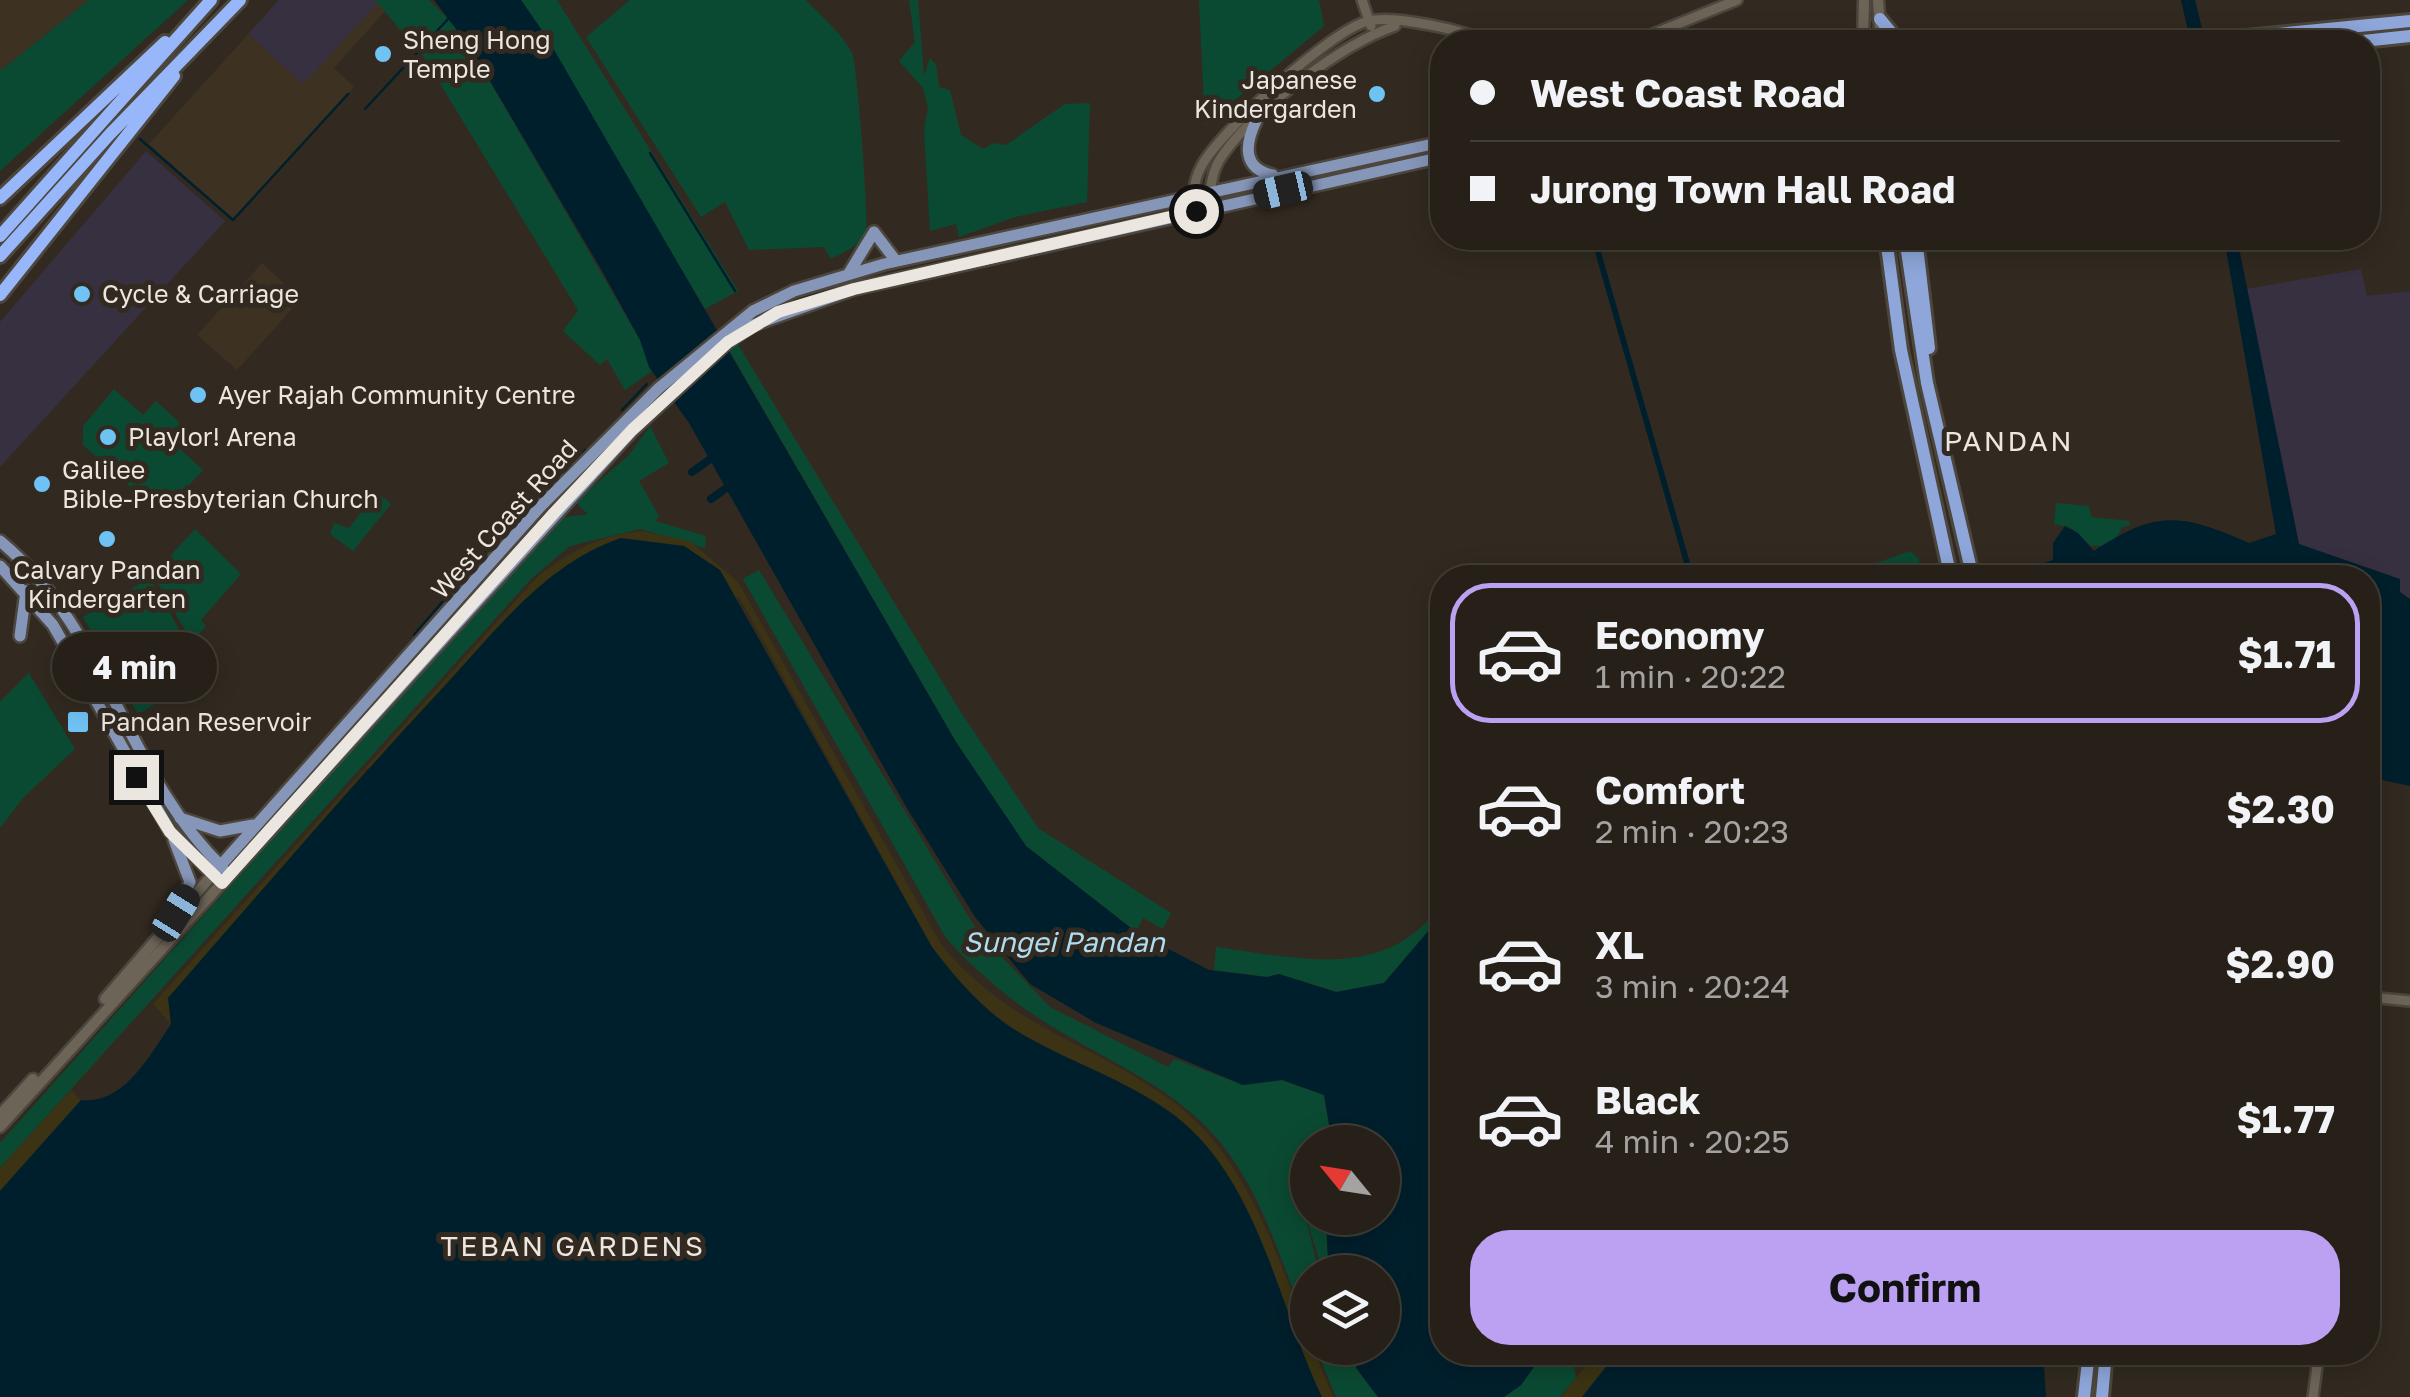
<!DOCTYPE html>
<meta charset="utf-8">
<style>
body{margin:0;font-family:"Golos Text",sans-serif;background:#322d25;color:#f1f3f6;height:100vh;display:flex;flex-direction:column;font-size:38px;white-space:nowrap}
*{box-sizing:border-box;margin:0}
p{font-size:32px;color:#a4a3a2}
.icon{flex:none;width:55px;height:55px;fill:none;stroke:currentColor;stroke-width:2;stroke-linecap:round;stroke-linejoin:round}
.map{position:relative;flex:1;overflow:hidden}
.details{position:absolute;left:1430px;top:565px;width:950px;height:800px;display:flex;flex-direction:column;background:#262018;border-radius:40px;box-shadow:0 5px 25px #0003,0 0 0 2px #423e37}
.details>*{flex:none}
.banner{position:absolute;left:1430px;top:30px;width:950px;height:220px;border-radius:40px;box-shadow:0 5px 25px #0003,0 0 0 2px #423e37;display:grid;align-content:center;height:220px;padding:0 40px;background:#262018}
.needle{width:65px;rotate:300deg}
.controls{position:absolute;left:1290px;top:1125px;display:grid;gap:20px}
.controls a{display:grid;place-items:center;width:110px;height:110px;border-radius:50%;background:#262018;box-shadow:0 5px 25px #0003,0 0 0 2px #423e37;font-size:50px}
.end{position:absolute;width:45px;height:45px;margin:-22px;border:12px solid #ebe6df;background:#111;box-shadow:0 0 0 5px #111}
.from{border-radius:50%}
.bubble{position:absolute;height:70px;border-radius:35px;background:#262018;box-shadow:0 5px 25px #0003,0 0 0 2px #423e37;font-size:32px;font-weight:700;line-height:70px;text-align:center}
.car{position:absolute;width:30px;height:60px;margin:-30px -15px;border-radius:12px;box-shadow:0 0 8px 2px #0007;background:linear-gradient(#222 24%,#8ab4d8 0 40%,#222 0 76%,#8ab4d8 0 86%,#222 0)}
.banner b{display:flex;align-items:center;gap:35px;height:95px;font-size:38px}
.banner b+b{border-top:2px solid #423e37}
.banner i{width:25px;height:25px;background:#f1f3f6}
ul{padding:18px 0 0;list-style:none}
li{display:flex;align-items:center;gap:30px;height:140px;margin:0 20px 15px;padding:0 20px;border:5px solid transparent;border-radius:40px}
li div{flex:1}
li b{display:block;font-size:38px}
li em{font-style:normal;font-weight:700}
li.on{border-color:#bca0f2}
li>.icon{width:90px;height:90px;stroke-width:1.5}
.primary-button{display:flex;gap:20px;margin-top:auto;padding:20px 40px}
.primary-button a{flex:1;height:115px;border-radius:40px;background:#bca0f2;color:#111;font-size:40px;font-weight:700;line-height:115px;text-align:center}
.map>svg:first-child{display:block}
.commercial{fill:#3d3122}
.industrial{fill:#373040}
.green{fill:#0b4a32}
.sand{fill:#3b3313}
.water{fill:#001f2c}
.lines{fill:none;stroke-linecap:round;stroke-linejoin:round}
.stream{stroke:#001f2c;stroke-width:2.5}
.canal{stroke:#001f2c;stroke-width:8}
.river{stroke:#001f2c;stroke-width:14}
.tertiary-casing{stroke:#4c463c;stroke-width:14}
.secondary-casing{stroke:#4c463c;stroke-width:15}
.primary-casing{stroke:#4c463c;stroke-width:16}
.trunk-casing{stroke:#4c463c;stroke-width:18}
.motorway-casing{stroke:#4c463c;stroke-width:18}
.tertiary{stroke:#6d6458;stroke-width:9}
.secondary{stroke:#6d6458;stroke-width:10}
.primary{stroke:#8696b9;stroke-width:11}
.trunk{stroke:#8ea6da;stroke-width:12}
.motorway{stroke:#97b7fa;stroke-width:12}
.route{stroke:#ebe6df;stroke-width:12}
.poi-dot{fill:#6fc2f4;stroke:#322a20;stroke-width:4}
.labels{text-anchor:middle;stroke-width:10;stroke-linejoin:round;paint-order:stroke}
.poi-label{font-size:25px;fill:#ebe6df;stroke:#322a20;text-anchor:start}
.street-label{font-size:25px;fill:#ebe6df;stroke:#322a20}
.neighbourhood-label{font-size:28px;letter-spacing:2.5px;fill:#ebe6df;stroke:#322a20}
.water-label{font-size:28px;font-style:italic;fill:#aedcf2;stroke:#322a20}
</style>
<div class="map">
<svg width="2410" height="1397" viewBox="0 0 2410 1397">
<rect width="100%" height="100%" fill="#322a20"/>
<!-- commercial -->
<path class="commercial" d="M 0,0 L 89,0 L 0,71 Z
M 279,0 L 375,0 L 386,10 L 334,68 L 354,87 L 233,220 L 149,144 Z
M 262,263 L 301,299 L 237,370 L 197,335 Z"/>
<!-- industrial -->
<path class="industrial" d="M 279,0 L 375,0 L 378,3 L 303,84 L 248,34 Z
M 146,151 L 225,221 L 0,467 L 0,322 Z
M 2361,269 L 2367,296 L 2410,291 L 2410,599 L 2299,544 L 2246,289 Z"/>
<!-- green -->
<path class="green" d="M 89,0 L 188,0 L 0,171 L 0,71 Z
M 375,0 L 429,0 L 457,28 L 461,47 L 463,37 L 471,49 L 640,340 L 652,371 L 625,390 L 607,359 L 600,365 L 563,331 L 578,310 L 425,59 Z
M 521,0 L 557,0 L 738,291 L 705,309 Z
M 630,0 L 806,0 C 821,16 842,33 852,53 C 857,62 869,221 866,230 C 861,246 844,252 831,259 L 824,247 L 749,250 L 725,202 L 701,217 L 586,37 Z
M 909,0 L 918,0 L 924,76 L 930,58 L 936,64 L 939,87 L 950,90 L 961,135 L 983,149 L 994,143 L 1006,145 L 1065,104 L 1090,103 L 1087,202 L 1015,217 L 959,237 L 956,224 L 930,231 L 924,130 L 928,108 L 923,88 L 899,61 L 915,42 Z
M 1199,0 L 1319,0 L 1324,26 L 1205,125 Z
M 737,343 L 960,711 L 1038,828 L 1171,913 L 1163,929 L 1143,918 L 1136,932 L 1026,846 L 956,742 L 729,350 Z
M 114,389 L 143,415 L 156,401 L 180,423 L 168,437 L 160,431 L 203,470 L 167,509 L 154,508 L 83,445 L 83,426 Z
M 650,426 L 669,463 L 639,481 L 659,516 L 655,521 L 706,536 L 705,548 L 640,529 L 570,546 L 532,578 L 0,1168 L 0,1143 L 559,518 L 588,514 L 575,502 L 629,455 Z
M 377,492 L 391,504 L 353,551 L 330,534 L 334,523 L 349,528 Z
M 2056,503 L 2088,506 L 2092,517 L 2129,521 L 2131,525 L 2122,527 L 2112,546 L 2091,546 L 2071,528 L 2054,524 Z
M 195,529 L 241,574 L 201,620 L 206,626 L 192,642 L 153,575 Z
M 1910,551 L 1919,559 L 1921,577 L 1834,578 Z
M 759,570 L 978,932 L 1050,1007 L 1168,1067 L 1174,1059 L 1243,1085 L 1282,1080 L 1324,1095 L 1332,1142 L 1308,1142 L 1308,1218 L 1326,1218 L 1328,1260 L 1345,1272 L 1323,1272 L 1304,1211 L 1319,1272 L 1308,1272 L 1307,1326 C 1283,1267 1264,1198 1224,1147 C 1184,1095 1125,1069 1070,1037 C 1023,1011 982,978 946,938 L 743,579 Z
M 150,578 L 205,675 L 138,714 L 83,617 Z
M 29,673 L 75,749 L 23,798 L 0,828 L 0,702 Z
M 1442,903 L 1442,915 L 1384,983 L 1337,992 L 1279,974 L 1267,977 L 1214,970 L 1216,947 C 1299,958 1387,983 1442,903 Z
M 1316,1348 L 1342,1348 L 1344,1352 L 1344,1348 L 1359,1348 L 1356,1368 L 1378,1397 L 1336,1397 Z
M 1544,1353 L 1571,1353 L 1576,1378 L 1560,1397 L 1504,1397 L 1521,1385 Z"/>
<!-- sand -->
<path class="sand" d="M 642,531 L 690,541 L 738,582 L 941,944 C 1006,1025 1087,1041 1168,1098 C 1244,1151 1275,1250 1307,1332 L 1308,1348 L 1313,1348 L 1333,1397 L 1321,1397 C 1278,1305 1259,1180 1174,1115 C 1124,1077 1058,1059 1006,1024 C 978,1004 953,974 932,947 L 739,597 L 367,769 L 169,998 L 171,1024 L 153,1004 L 537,577 C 571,551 598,535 642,531 Z
M 71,1090 L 81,1100 L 0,1191 L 0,1168 Z
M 1596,1353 L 1617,1353 L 1582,1397 L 1561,1397 Z"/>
<!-- water -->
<path class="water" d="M 434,0 L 521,0 L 546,36 L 956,742 L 1026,846 L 1136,932 L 1209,970 L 1267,977 L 1279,974 L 1336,992 L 1384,983 L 1442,915 L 1442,1352 L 1544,1353 L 1521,1385 L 1504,1397 L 1378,1397 L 1356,1368 L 1359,1348 L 1382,1348 L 1382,1272 L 1345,1272 L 1328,1260 L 1326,1220 L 1382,1218 L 1382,1142 L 1332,1142 L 1324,1095 L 1282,1080 L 1243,1085 L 1096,1023 L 1030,984 L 975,917 L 908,810 L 689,423 L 649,367 L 640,340 L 602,271 L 471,49 Z
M 1591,238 L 1597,238 L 1694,577 L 1688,577 Z
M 2224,238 L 2237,238 L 2299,544 L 2400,579 L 2400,592 L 2410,599 L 2410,786 L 2368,777 L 2368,578 L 2002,577 L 2053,560 L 2053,543 L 2065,526 L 2078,533 L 2094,551 C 2156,510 2181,513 2249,543 L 2276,534 Z
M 621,538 L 684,546 L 720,570 L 932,947 C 952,974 978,1004 1006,1024 C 1058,1059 1124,1077 1174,1115 C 1259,1180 1278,1306 1322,1397 L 0,1397 L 0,1191 L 81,1100 C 124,1105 150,1055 171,1024 L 168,998 C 257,896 345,793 437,694 C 493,635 542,565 621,538 Z
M 1617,1353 L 2043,1353 L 2046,1397 L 1582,1397 Z"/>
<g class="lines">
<!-- stream -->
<path class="stream" d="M 425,44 L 449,18
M 365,109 L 417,53
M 140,139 L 233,220 L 348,94
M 650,153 L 735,291
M 622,410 L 647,384
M 551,487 L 585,450
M 414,635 L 514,518"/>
<!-- canal -->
<path class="canal" d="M 692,472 L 709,460
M 711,499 L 725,489"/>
<!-- river -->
<path class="river" d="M 2188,0 L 2198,42"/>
<defs>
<path id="tertiary" d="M 1362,0 L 1371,26
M 1633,42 L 1737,0
M 1211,207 C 1209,190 1212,170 1222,156 C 1254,110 1342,44 1395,26
M 1196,211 C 1193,195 1193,182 1201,167 C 1218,133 1331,30 1368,21 C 1395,15 1463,30 1488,42
M 2368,997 L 2410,1001
M 2313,1397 L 2319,1352"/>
<path id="secondary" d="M 1878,0 L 1881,42
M 1863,42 L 1864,0
M 105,999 L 213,874
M 0,1115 L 33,1079
M 0,1127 L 222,883"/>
<path id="primary" d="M 1256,121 C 1245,144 1242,169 1273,175
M 874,232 L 896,261
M 849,273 L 874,232
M 0,541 C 108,630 124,772 223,868
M 0,566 L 53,625 L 170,831 L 222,883 L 632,431 L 728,342 L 753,325 L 854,289 L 1442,157
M 20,636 L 26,591
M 180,818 L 220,831 L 253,825
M 174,840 L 190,882 L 176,913
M 213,874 L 540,507 L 659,388 L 753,311 L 794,291 L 884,264 L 1442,142"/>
<path id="trunk" d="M 1880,19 L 1899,42
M 2195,42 L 2410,21
M 2354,42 L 2410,36
M 1436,158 L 1442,157
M 1886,238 L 1901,350 L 1951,578
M 1905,238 L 1927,383 L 1973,578
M 1916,238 L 1929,348
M 2084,1397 L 2089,1352
M 2102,1397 L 2106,1352"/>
<path id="motorway" d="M 0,198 L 165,42
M 0,236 L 211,0
M 0,256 L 110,134 L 240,0
M 0,295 L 174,76"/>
</defs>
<!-- tertiary casing -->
<use href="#tertiary" class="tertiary-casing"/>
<!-- secondary casing -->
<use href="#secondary" class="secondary-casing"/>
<!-- primary casing -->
<use href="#primary" class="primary-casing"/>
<!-- trunk casing -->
<use href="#trunk" class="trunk-casing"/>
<!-- motorway casing -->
<use href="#motorway" class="motorway-casing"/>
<!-- tertiary -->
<use href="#tertiary" class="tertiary"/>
<!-- secondary -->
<use href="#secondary" class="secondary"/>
<!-- primary -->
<use href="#primary" class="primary"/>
<!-- trunk -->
<use href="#trunk" class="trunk"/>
<!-- motorway -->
<use href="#motorway" class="motorway"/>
</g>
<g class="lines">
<!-- route -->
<path class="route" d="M 136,777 L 170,832 L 222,883 L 554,513 L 632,430 L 728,342 L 778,312 L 854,289 L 1196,211"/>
</g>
<!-- markers -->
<g class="poi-dot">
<circle cx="383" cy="54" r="10"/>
<circle cx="1377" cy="94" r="10"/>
<circle cx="82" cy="294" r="10"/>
<circle cx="198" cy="395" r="10"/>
<circle cx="108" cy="437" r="10"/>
<circle cx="42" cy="484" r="10"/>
<circle cx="107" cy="539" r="10"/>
<rect x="66" y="710" width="24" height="24" rx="5"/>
</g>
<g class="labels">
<!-- poi labels -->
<g class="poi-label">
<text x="403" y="49">Sheng Hong<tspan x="403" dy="29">Temple</tspan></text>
<text x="1357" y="89" text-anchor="end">Japanese<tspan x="1357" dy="29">Kindergarden</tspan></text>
<text x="102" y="303">Cycle &amp; Carriage</text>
<text x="218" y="404">Ayer Rajah Community Centre</text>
<text x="128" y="446">Playlor! Arena</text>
<text x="62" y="479">Galilee<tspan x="62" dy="29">Bible-Presbyterian Church</tspan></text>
<text x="107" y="579" text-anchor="middle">Calvary Pandan<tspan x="107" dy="29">Kindergarten</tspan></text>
<text x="100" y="731">Pandan Reservoir</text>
</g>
<!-- street labels -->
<g class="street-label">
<text transform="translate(504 519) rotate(-48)" y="9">West Coast Road</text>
</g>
<!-- neighbourhood labels -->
<g class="neighbourhood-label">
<text x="2009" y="451">PANDAN</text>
<text x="573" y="1256">TEBAN GARDENS</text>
</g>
<!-- water labels -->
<g class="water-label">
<text x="1064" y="952">Sungei Pandan</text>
</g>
</g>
</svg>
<div class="controls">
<a><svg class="needle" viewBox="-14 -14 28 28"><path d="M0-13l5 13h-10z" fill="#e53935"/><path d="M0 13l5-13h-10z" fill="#a4a3a2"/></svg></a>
<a><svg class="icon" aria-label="layers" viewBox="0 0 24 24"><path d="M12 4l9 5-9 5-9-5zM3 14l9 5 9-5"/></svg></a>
</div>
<i class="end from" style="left:1196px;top:211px"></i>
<i class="end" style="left:136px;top:777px"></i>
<div class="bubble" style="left:52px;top:632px;width:165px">4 min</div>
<i class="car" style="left:1283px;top:190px;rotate:257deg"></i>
<i class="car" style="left:176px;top:913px;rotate:32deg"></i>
<div class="banner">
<b><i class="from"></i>West Coast Road</b>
<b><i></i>Jurong Town Hall Road</b>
</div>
<section class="details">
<ul>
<li class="on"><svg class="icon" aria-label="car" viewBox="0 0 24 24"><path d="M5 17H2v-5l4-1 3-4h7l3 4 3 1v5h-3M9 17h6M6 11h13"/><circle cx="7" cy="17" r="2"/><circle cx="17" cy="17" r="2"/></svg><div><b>Economy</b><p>1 min · 20:22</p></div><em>$1.71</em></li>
<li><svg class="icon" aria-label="car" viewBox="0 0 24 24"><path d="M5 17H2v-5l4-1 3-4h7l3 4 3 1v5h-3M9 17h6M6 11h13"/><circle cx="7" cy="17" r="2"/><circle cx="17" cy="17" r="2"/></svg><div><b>Comfort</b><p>2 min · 20:23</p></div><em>$2.30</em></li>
<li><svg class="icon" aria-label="car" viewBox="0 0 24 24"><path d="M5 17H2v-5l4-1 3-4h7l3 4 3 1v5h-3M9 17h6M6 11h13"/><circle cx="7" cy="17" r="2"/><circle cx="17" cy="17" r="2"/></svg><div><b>XL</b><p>3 min · 20:24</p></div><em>$2.90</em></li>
<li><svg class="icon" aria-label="car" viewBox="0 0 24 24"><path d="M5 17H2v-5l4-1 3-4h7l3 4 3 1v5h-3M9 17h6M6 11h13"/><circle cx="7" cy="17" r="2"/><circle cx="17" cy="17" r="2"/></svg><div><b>Black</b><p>4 min · 20:25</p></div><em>$1.77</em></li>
</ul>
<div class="primary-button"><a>Confirm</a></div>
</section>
</div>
